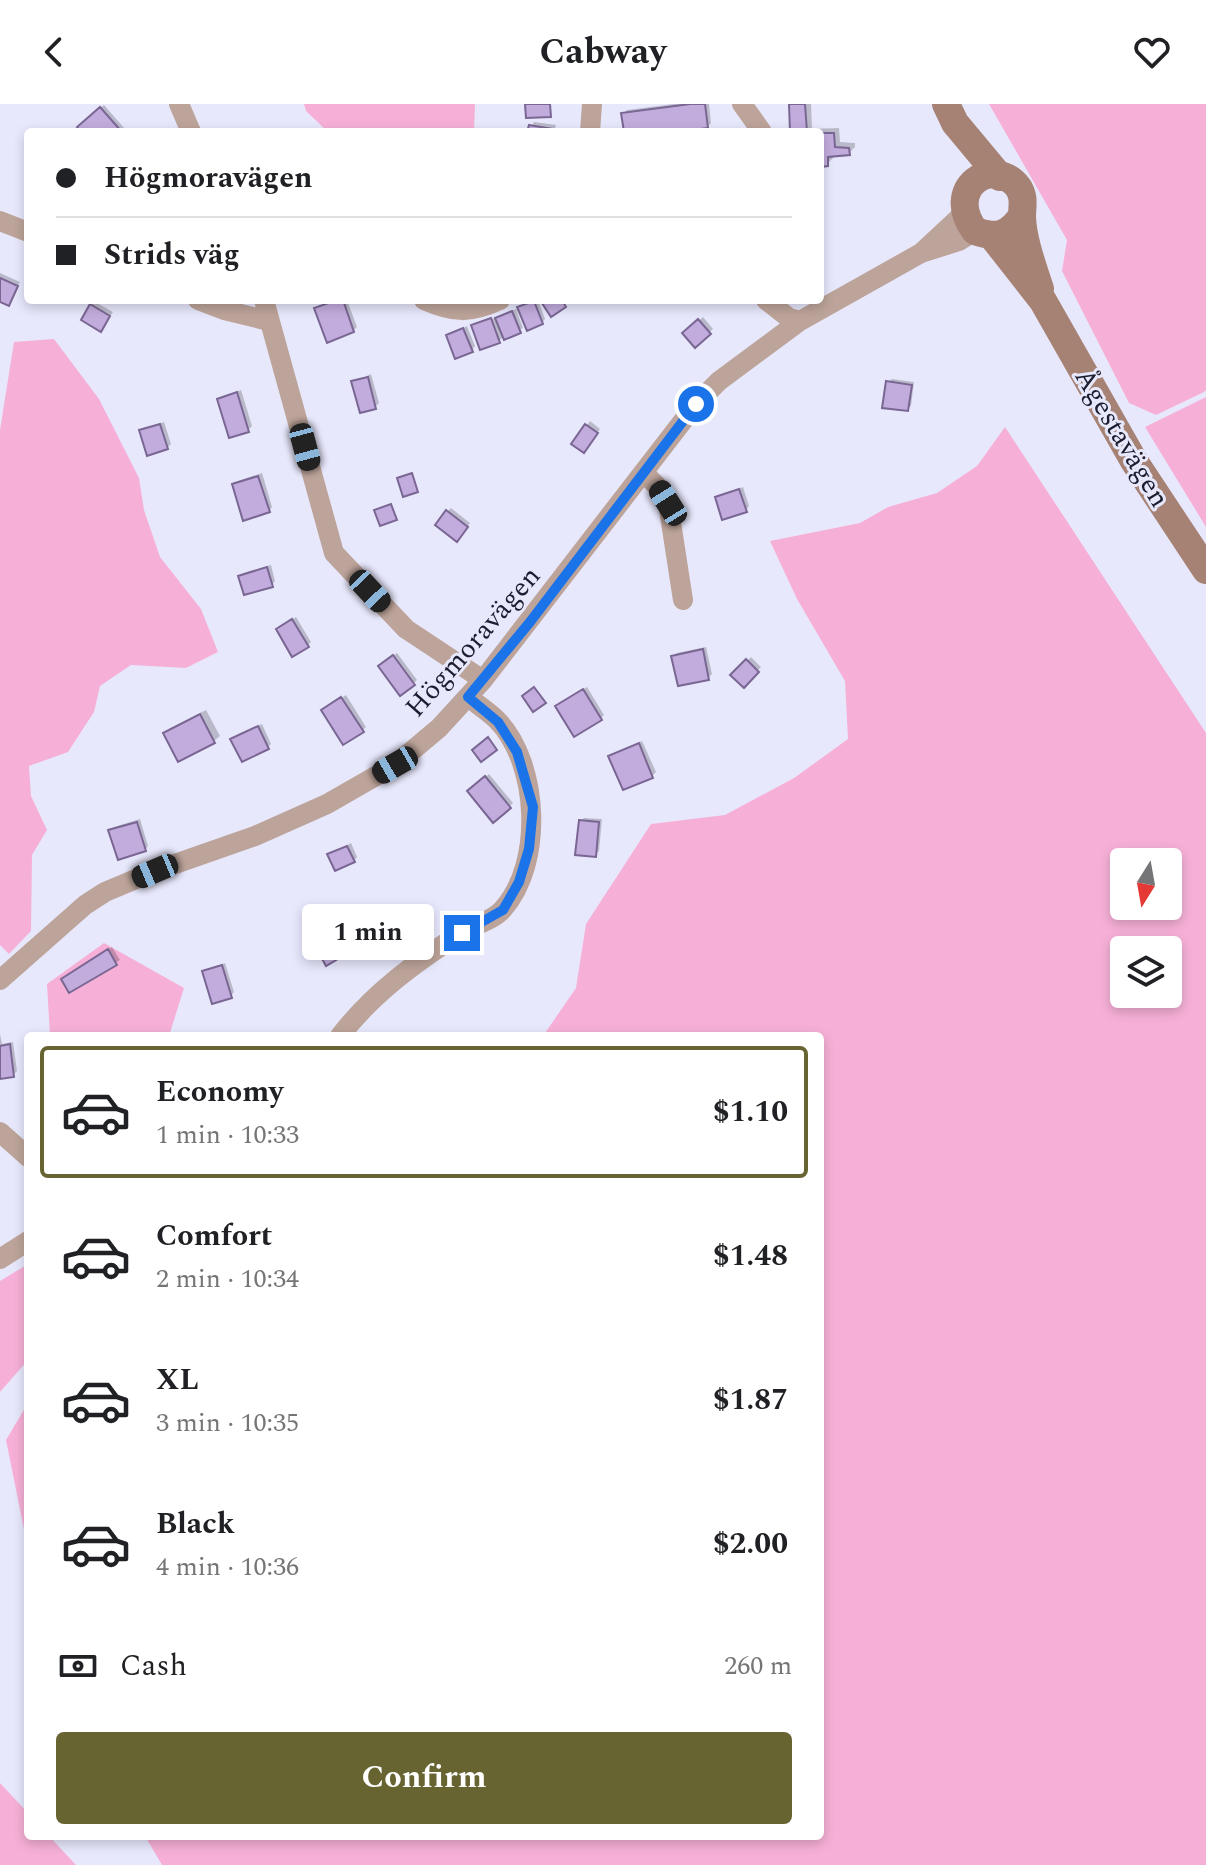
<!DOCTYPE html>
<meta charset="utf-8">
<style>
body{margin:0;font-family:Spectral,serif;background:#f6f6f6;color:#202124;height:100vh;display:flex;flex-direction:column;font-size:30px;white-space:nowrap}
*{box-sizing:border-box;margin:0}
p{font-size:26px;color:#757577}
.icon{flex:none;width:44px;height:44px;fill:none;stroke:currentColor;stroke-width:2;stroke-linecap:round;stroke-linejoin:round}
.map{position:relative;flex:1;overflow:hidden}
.details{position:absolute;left:24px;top:928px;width:800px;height:808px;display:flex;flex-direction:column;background:#fff;border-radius:8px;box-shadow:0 4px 12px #0003}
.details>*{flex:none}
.guide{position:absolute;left:24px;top:24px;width:800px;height:176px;border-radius:8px;box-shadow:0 4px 12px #0003;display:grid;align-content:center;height:176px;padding:0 32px;background:#fff}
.needle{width:52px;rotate:191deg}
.fabs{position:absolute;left:1110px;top:744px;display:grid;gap:16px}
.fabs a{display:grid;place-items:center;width:72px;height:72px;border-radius:8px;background:#fff;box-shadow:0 4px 12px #0003;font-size:40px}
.end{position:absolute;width:36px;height:36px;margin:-18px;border:10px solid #1a73e8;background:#fff;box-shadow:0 0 0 4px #fff}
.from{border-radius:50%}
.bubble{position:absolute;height:56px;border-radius:8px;background:#fff;box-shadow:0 4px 12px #0003;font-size:26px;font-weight:700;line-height:56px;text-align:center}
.car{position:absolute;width:24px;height:48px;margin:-24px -12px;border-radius:10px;box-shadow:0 0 6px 2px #0007;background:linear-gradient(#222 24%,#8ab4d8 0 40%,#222 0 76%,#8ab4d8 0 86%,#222 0)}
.guide b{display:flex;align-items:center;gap:28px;height:76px;font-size:30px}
.guide b+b{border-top:2px solid #e0e0e0}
.guide i{width:20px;height:20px;background:#202124}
ul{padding:14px 0 0;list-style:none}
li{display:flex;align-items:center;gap:24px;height:132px;margin:0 16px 12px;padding:0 16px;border:4px solid transparent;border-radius:8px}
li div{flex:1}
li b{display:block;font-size:30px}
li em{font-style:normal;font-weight:700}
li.on{border-color:#686431}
li>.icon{width:72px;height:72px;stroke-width:1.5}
.pay{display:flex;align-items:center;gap:20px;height:88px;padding:0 32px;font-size:30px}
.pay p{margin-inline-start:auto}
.button{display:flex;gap:16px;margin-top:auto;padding:16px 32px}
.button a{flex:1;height:92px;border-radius:8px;background:#686431;color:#fff;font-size:32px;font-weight:700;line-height:92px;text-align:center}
header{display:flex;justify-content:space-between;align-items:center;height:104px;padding:0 32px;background:#fff;font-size:36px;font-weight:700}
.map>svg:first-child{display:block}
.green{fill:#f6b0d7;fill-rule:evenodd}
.shadow{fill:#0003}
.building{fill:#c2acdd;stroke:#7a6693;stroke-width:2}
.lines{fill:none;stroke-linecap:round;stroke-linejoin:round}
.street{stroke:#bda49a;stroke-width:20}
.secondary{stroke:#a58273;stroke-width:28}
.route{stroke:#1a73e8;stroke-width:10}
.labels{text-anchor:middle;stroke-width:6;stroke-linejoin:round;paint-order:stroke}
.street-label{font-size:28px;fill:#1d1d30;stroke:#e8e8fd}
</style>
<header><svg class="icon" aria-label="back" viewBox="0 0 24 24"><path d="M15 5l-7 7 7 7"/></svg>Cabway<svg class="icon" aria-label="heart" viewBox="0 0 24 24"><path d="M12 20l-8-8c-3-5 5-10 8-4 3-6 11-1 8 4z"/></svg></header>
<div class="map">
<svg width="1206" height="1761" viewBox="0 0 1206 1761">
<rect width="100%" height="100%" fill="#e8e8fd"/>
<!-- green -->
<path class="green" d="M 304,0 L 475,0 L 474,28 L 328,28 L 306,7 Z
M 989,0 L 1206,0 L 1206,286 L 1204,288 L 1156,311 L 1129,299 L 1062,167 L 1067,136 Z
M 54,235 L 99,295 L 139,374 L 144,406 L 160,453 L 201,505 L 218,548 L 186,564 L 131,561 L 100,582 L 94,608 L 68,648 L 29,662 L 31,692 L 47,726 L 32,751 L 31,827 L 9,850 L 0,841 L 0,326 L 14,238 Z
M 1206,293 L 1206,423 L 1145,323 Z
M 1005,323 L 1206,629 L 1206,1761 L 162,1761 L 145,1732 L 820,1732 L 820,932 L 543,932 L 576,884 L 586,820 L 651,720 L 725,711 L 794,674 L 848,635 L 845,577 L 797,495 L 770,437 L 860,419 L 888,403 L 937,389 L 977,362 ZM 1124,758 L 1168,758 L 1168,802 L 1124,802 ZM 1168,846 L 1168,890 L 1124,890 L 1124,846 Z
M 104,839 L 184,884 L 169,932 L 50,932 L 47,880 Z
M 28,1160 L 28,1256 L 0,1288 L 0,1177 Z
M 28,1299 L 28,1445 L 6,1336 Z
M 0,1679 L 28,1709 L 28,1732 L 49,1732 L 76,1761 L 0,1761 Z"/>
<!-- shadow -->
<path class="shadow" d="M 674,0 L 709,0 L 711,19 L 708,22 L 663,28 L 626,28 L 623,10 L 627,6 Z
M 791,0 L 811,0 L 812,25 L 839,24 L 840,38 L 855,39 L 855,43 L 849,49 L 833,50 L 833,54 L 827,60 L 820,61 L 820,28 L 792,28 Z
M 104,1 L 125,25 L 122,28 L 84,28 L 79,23 Z
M 534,18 L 556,21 L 554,28 L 529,28 Z
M 0,169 L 20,178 L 8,199 L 0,195 Z
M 334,196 L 347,196 L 357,223 L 353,227 L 316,205 Z
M 538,196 L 545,215 L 542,219 L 520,204 Z
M 95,198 L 113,208 L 101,225 L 91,201 Z
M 516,205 L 523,224 L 504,232 L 499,237 L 475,222 Z
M 703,213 L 713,225 L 695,241 L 685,229 Z
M 467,222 L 475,242 L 472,246 L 448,232 Z
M 371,270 L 379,299 L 375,303 L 354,278 Z
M 892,275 L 914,278 L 911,302 L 907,305 L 888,278 Z
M 241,286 L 252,322 L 248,326 L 219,295 Z
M 590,317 L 600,325 L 588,343 L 574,339 Z
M 164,318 L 171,340 L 167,344 L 141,327 Z
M 262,369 L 272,403 L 269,407 L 234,381 L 238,377 Z
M 743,383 L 749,402 L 746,406 L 717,393 Z
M 451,404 L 470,419 L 461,432 L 447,408 Z
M 271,461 L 275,477 L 272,481 L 240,472 L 244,469 Z
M 296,513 L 311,538 L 307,542 L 282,522 Z
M 706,543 L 712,570 L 708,574 L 674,552 L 677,549 Z
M 397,549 L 417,576 L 414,579 L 384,558 Z
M 751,553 L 761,563 L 744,581 L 733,571 Z
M 587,583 L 604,611 L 600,615 L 561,598 Z
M 346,591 L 366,623 L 363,626 L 327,603 Z
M 206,606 L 220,632 L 214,637 L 165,630 L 171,624 Z
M 262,620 L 271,640 L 268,643 L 236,632 Z
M 642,637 L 656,668 L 652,672 L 611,652 Z
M 489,670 L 513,699 L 509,703 L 473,683 Z
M 584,714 L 602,715 L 599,747 L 595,751 L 581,717 Z
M 140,715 L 148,742 L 145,746 L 111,727 L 114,723 Z
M 351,739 L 357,753 L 354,757 L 330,751 Z
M 340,826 L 350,844 L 347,847 L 320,837 Z
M 112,843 L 120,856 L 70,886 L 67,871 Z
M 225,859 L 234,888 L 231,892 L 204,868 Z
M 0,930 L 2,940 L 13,938 L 17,967 L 13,971 L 0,973 Z"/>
<!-- building -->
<path class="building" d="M 525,0 L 550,0 L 551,13 L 526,14 Z
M 690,0 L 705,0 L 708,24 L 679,28 L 624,28 L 621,9 Z
M 789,0 L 805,0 L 807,28 L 790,28 Z
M 100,3 L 122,28 L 81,28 L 77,23 Z
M 529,21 L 553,25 L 552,28 L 527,28 Z
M 820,29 L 834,29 L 835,43 L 849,44 L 850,51 L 828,53 L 828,62 L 820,63 Z
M 0,174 L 18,182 L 9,202 L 0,198 Z
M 337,196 L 343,196 L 354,228 L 327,239 L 314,204 Z
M 540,196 L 562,196 L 566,203 L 551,213 Z
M 534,197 L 543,220 L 527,227 L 517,203 Z
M 90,200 L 110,212 L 101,228 L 81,216 Z
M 512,207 L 521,229 L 504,236 L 495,214 Z
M 491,214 L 500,239 L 480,246 L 471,221 Z
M 698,215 L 711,230 L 695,244 L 682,229 Z
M 463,224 L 473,248 L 455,255 L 446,231 Z
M 368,273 L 376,305 L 360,309 L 351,277 Z
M 886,277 L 912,281 L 908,307 L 882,304 Z
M 237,288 L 249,328 L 229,334 L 217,295 Z
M 160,320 L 168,345 L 147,352 L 139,326 Z
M 585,320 L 598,329 L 584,349 L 571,340 Z
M 412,369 L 418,388 L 403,393 L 397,374 Z
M 258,372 L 270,408 L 243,417 L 232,380 Z
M 739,385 L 747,408 L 722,416 L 715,393 Z
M 391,400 L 397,416 L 380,422 L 374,406 Z
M 446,406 L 468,423 L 457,438 L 435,421 Z
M 267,463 L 273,483 L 244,491 L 238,472 Z
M 292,515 L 309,543 L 292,553 L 276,525 Z
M 703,545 L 709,576 L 678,582 L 671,552 Z
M 393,551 L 415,581 L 400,592 L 378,562 Z
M 746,555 L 759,568 L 744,584 L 730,571 Z
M 534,583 L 546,599 L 533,608 L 522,592 Z
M 583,585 L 602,616 L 574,633 L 555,602 Z
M 341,593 L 364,628 L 343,641 L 321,606 Z
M 200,610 L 215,639 L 178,658 L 163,629 Z
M 258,622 L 269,645 L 242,658 L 230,635 Z
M 488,633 L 497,646 L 481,658 L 472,646 Z
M 639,639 L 653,674 L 623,686 L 608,652 Z
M 485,672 L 511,704 L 493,719 L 467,687 Z
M 579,716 L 599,718 L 596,753 L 575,751 Z
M 137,718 L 146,747 L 118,756 L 108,726 Z
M 347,742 L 355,758 L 335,767 L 327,750 Z
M 335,828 L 348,849 L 326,862 L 314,840 Z
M 108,845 L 117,861 L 69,889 L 61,875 Z
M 222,861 L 232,894 L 212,900 L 202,867 Z
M 10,940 L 14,973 L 0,975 L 0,942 Z"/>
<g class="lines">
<!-- street -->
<path class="street" d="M 179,0 L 191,28
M 742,0 L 762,28
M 590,28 L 592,0
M 964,109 L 921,149 L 959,137 L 975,127
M 0,117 L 28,128
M 198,196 L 224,206 L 269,217
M 264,196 L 334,449 L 406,525 L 483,576
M 424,196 C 454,209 470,210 500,196
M 766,196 L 789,214 L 800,217
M 644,369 L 657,382 L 668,399 L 683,496
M 0,876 L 85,801 L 105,788 L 155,767 L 255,732 L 327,700 L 395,661 L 439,624 L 483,576 L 696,300 L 719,277 L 800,217 L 921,149
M 340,932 C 373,889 416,858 461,829 C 474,821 494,816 503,805 C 544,759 539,659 497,616 C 489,608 478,601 468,593
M 0,1028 L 28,1053
M 0,1155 L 28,1137"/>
<!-- secondary -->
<path class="secondary" d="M 946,0 L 955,19 L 1000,73
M 1022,112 C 1009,131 997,135 975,127 C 943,84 993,51 1018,83 C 1025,93 1022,102 1022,113 C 1023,137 1033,163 1040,185
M 992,132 L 1043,197 L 1134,357 L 1206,466"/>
</g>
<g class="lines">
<!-- route -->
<path class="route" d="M 462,829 L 503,806 L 519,778 L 529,745 L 533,703 L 517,648 L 498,618 L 468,593 L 530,518 L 696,300"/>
</g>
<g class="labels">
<!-- street labels -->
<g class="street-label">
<text transform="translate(1123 333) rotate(59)" y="10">Ågestavägen</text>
<text transform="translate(472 537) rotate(-49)" y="10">Högmoravägen</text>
</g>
</g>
</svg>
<div class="fabs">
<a><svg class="needle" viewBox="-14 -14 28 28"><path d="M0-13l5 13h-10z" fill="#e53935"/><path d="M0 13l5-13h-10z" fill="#757577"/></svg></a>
<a><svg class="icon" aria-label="layers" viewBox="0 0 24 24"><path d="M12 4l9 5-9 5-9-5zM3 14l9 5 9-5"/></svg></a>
</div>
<i class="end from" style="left:696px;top:300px"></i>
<i class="end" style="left:462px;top:829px"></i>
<div class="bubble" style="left:302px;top:800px;width:132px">1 min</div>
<i class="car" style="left:305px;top:343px;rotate:165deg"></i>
<i class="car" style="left:668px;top:399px;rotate:328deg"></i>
<i class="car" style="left:370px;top:487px;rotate:137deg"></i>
<i class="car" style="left:395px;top:661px;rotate:240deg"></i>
<i class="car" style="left:155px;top:767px;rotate:247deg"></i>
<div class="guide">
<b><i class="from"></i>Högmoravägen</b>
<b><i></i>Strids väg</b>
</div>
<section class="details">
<ul>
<li class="on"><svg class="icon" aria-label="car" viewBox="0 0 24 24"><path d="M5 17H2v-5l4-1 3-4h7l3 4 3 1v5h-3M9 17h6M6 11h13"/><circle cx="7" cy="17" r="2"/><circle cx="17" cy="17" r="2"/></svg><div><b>Economy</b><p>1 min · 10:33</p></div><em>$1.10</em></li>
<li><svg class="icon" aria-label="car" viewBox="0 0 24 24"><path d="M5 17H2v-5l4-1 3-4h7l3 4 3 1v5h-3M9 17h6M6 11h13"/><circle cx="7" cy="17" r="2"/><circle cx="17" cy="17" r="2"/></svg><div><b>Comfort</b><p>2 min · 10:34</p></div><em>$1.48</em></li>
<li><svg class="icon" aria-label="car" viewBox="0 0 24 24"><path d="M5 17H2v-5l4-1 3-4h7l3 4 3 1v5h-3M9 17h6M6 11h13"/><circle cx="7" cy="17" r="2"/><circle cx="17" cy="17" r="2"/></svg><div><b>XL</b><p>3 min · 10:35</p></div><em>$1.87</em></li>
<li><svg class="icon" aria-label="car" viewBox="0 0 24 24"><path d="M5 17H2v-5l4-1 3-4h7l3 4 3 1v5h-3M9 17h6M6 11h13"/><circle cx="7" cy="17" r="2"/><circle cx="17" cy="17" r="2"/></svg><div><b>Black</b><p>4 min · 10:36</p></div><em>$2.00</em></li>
</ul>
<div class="pay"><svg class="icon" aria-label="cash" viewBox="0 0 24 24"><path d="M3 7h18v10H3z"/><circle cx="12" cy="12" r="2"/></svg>Cash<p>260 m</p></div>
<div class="button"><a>Confirm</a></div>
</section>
</div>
